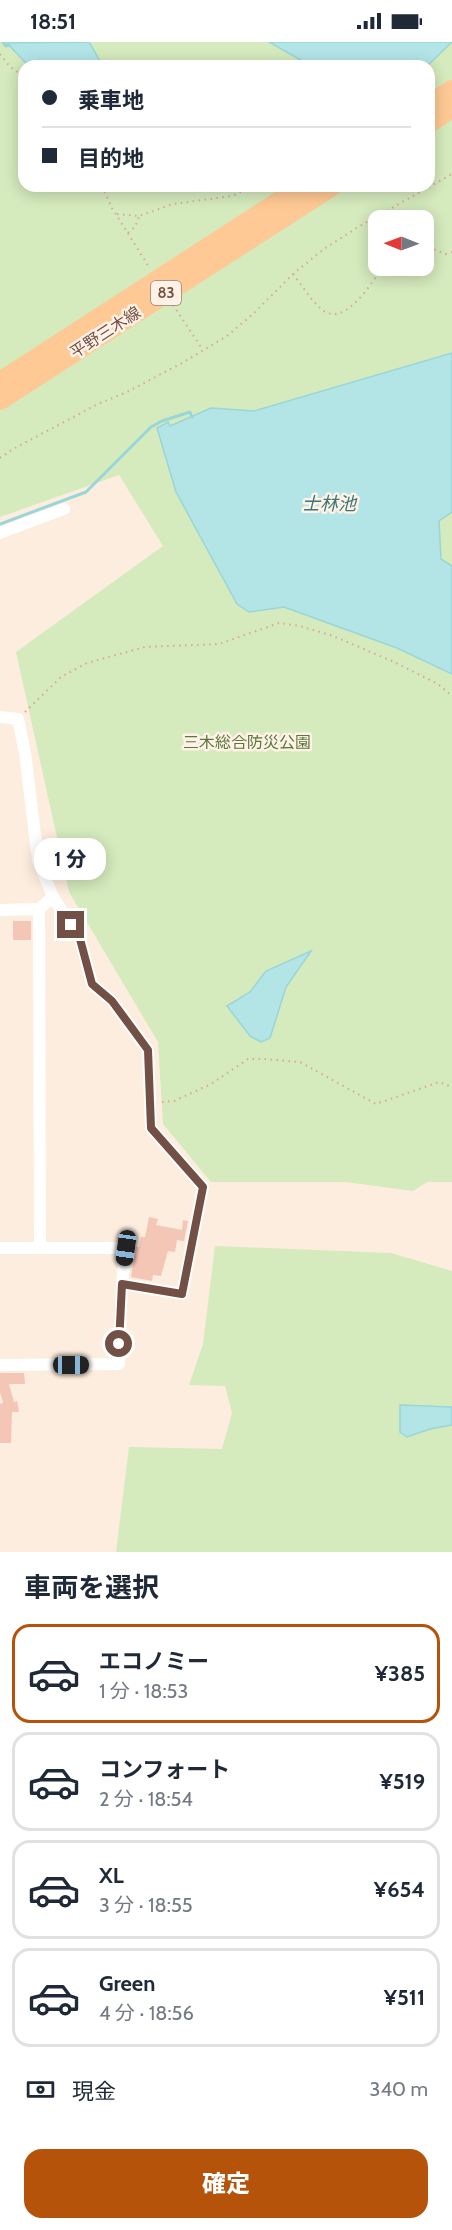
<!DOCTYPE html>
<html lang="ja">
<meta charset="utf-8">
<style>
body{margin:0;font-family:Cabin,"Noto Sans JP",sans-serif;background:#f2f2f3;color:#1f2937;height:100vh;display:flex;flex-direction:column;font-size:22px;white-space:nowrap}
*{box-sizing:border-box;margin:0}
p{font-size:20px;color:#747a83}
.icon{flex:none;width:33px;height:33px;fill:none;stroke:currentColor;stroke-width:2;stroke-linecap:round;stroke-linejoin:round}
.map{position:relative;height:1510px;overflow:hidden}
.details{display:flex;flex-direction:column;background:#fff;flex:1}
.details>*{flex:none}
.hud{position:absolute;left:18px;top:18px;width:417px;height:132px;border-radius:18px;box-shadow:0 3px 15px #0003;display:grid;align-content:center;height:132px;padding:0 24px;background:#fff}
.needle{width:39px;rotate:271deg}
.tools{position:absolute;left:368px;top:168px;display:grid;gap:12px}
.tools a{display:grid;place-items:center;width:66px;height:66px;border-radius:12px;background:#fff;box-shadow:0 3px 15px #0003;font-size:30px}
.end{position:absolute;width:27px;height:27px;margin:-14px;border:8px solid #735046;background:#fff;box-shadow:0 0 0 3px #fff}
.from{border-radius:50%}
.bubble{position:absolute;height:42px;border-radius:18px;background:#fff;box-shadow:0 3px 15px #0003;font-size:20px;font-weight:800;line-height:42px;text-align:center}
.car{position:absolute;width:18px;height:36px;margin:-18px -9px;border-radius:8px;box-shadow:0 0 4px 2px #0007;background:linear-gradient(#222 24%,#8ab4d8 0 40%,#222 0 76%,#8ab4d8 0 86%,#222 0)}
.hud b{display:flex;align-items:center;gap:21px;height:57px;font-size:22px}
.hud b+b{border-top:2px solid #e0e1e3}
.hud i{width:15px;height:15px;background:#1f2937}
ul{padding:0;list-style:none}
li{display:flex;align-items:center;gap:18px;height:99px;margin:0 12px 9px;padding:0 12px;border:3px solid #e0e1e3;border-radius:18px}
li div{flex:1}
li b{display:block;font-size:22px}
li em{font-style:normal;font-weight:800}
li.on{border-color:#b45309}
li>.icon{width:54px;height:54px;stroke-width:1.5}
h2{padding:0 24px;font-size:27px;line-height:72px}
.pay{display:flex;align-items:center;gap:15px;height:66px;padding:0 24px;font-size:22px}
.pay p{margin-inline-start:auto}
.action{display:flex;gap:12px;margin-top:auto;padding:12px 24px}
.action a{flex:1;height:69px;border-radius:18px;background:#b45309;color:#fff;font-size:24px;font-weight:800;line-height:69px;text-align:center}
.status{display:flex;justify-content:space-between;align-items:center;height:42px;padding:0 30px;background:#fff;direction:ltr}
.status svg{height:16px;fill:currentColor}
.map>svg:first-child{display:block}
.green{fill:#d5eabd;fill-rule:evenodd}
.water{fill:#b3e5e6;stroke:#99d6d8;stroke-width:1.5}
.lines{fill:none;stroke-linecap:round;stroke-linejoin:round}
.stream{stroke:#99d6d8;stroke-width:3}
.building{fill:#f3c6b5}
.path{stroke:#d7a999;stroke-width:2;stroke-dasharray:1.5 4.5;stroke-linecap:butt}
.street{stroke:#fff;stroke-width:12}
.primary{stroke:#fec994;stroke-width:20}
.route{stroke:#735046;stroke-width:8}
.labels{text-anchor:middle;stroke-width:5;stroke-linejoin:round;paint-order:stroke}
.shield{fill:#fff1e5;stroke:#9d8076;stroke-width:1.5}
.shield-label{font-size:15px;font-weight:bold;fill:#735046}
.street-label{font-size:16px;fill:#735046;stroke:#fff1e5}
.park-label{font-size:16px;fill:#57793e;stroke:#fff1e5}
.water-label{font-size:18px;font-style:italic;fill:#3a7779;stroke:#fff1e5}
</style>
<div class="status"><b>18:51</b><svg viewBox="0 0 49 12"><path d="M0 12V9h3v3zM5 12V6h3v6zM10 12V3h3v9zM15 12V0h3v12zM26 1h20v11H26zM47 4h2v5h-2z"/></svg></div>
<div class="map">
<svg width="452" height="1510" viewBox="0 0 452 1510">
<rect width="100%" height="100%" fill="#fdedde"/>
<!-- green -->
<path class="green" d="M 0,0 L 452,0 L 452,1140 L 427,1140 L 413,1149 L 346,1140 L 211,1140 L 163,1082 L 158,1000 L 69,850 L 16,610 L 163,504 L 119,433 L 0,475 ZM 24,24 L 429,24 L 429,144 L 24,144 ZM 378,178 L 423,178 L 423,224 L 378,224 Z
M 215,1204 L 391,1211 L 452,1229 L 452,1365 L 400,1363 L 400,1390 L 406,1395 L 430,1387 L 452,1383 L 452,1510 L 116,1510 L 129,1405 L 222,1407 L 232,1371 L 225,1344 L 189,1343 L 203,1302 Z"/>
<!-- water -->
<path class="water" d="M 89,0 L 103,24 L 36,24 L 25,20 L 7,1 Z
M 269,0 L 452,0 L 427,24 L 311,24 Z
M 452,311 L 452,470 L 439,479 L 441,517 L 452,524 L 452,632 L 397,606 L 284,565 L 249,570 L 237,562 L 176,450 L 157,386 L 168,380 L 170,384 L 211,366 L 254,369 Z
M 311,909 L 286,945 L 270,996 L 261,1000 L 250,994 L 227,964 L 250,950 L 266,929 Z
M 400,1363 L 452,1365 L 452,1383 L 430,1387 L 407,1395 L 400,1390 Z"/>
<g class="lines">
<!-- stream -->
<path class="stream" d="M 3,0 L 6,4 L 9,3
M 0,482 L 86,450 L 151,385 L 162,379 L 190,370 L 192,375"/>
</g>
<!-- building -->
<path class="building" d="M 13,879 L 31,879 L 31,898 L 13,898 Z
M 149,1175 L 158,1177 L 156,1183 L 182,1188 L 183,1178 L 188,1179 L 184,1199 L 177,1198 L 175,1210 L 168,1209 L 161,1234 L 153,1233 L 152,1239 L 131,1235 L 136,1205 L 139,1205 L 141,1195 L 145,1195 Z
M 0,1331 L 24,1331 L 25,1342 L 9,1342 L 14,1360 L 17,1359 L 19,1370 L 12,1370 L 11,1401 L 0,1401 L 0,1362 L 3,1361 L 0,1350 Z"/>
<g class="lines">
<!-- path -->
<path class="path" d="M 0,12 L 10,25 L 24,34
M 102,144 L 112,166 L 149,225
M 383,170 L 385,178
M 117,172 L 139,174 L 173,162 L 232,154 L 253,144
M 128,191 L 135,185 L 139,175
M 423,203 L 446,212 L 452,210
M 293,232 C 302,243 310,257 320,266 C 344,289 373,239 383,224
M 173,263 L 203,308
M 0,416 L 13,407 L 98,362 L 127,350 L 182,321 L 227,294 L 254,271 L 293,232 L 324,207 L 358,185 L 452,132
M 25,670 L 61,635 L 87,621 L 145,605 L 219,602 L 279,581 L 300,584 L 333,594 L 392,619 L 438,642 L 452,654
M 162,1060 L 174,1059 L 211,1042 L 248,1017 L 264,1017 L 300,1020 L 376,1062 L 439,1040 L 452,1045"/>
<!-- street -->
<path class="street" d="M 0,491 L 64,467
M 0,675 L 18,677 L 25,711 L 38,818 L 53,855 L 80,897 L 92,942 L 112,959 L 148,1008 L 151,1086 L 203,1145 L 182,1252 L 122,1242
M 39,867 L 40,1206
M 0,868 L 39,867 L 53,855
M 0,1206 L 126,1206 L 122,1242 L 119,1322 L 0,1323"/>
<!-- primary -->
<path class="primary" d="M 429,63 L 452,48
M 429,81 L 452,66
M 0,340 L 303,144
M 0,358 L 332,144"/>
</g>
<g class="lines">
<!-- route -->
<path class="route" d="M 71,883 L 80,897 L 92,942 L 112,959 L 148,1008 L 151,1086 L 203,1145 L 182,1252 L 122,1242 L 119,1302"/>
</g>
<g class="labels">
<!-- shield labels -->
<rect class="shield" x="151" y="239" width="30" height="24" rx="4.5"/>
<g class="shield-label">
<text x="166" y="256">83</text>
</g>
<!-- street labels -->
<g class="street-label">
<text transform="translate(105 290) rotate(-33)" y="6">平野三木線</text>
</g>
<!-- park labels -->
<g class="park-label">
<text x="247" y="706">三木総合防災公園</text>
</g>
<!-- water labels -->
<g class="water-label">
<text x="329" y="468">士林池</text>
</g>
</g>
</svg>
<div class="tools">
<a><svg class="needle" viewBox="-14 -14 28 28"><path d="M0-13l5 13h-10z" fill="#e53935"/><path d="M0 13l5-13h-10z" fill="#747a83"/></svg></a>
</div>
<i class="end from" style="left:119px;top:1302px"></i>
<i class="end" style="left:71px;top:883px"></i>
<div class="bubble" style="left:34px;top:796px;width:72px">1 分</div>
<i class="car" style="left:126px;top:1206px;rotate:188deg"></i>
<i class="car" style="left:71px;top:1323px;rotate:90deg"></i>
<div class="hud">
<b><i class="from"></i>乗車地</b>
<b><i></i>目的地</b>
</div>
</div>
<section class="details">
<h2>車両を選択</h2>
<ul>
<li class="on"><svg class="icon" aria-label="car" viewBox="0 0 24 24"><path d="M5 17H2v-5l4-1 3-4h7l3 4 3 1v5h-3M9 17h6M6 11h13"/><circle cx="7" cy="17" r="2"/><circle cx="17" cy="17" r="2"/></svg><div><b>エコノミー</b><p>1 分 · 18:53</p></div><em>¥385</em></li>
<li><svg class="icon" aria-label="car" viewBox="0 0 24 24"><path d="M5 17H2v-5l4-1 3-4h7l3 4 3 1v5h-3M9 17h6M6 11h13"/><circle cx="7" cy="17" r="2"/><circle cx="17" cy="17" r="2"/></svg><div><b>コンフォート</b><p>2 分 · 18:54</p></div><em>¥519</em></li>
<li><svg class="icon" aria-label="car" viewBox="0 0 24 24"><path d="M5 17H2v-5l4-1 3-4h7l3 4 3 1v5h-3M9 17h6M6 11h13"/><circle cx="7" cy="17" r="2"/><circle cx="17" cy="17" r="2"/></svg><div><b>XL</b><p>3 分 · 18:55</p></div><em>¥654</em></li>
<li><svg class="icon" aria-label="car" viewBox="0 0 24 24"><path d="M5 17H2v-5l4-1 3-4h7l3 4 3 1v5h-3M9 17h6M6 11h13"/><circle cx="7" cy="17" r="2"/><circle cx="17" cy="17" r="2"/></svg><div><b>Green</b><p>4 分 · 18:56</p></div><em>¥511</em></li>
</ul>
<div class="pay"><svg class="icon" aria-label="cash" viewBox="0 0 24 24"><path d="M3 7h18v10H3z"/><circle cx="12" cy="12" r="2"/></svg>現金<p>340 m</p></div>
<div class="action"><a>確定</a></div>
</section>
